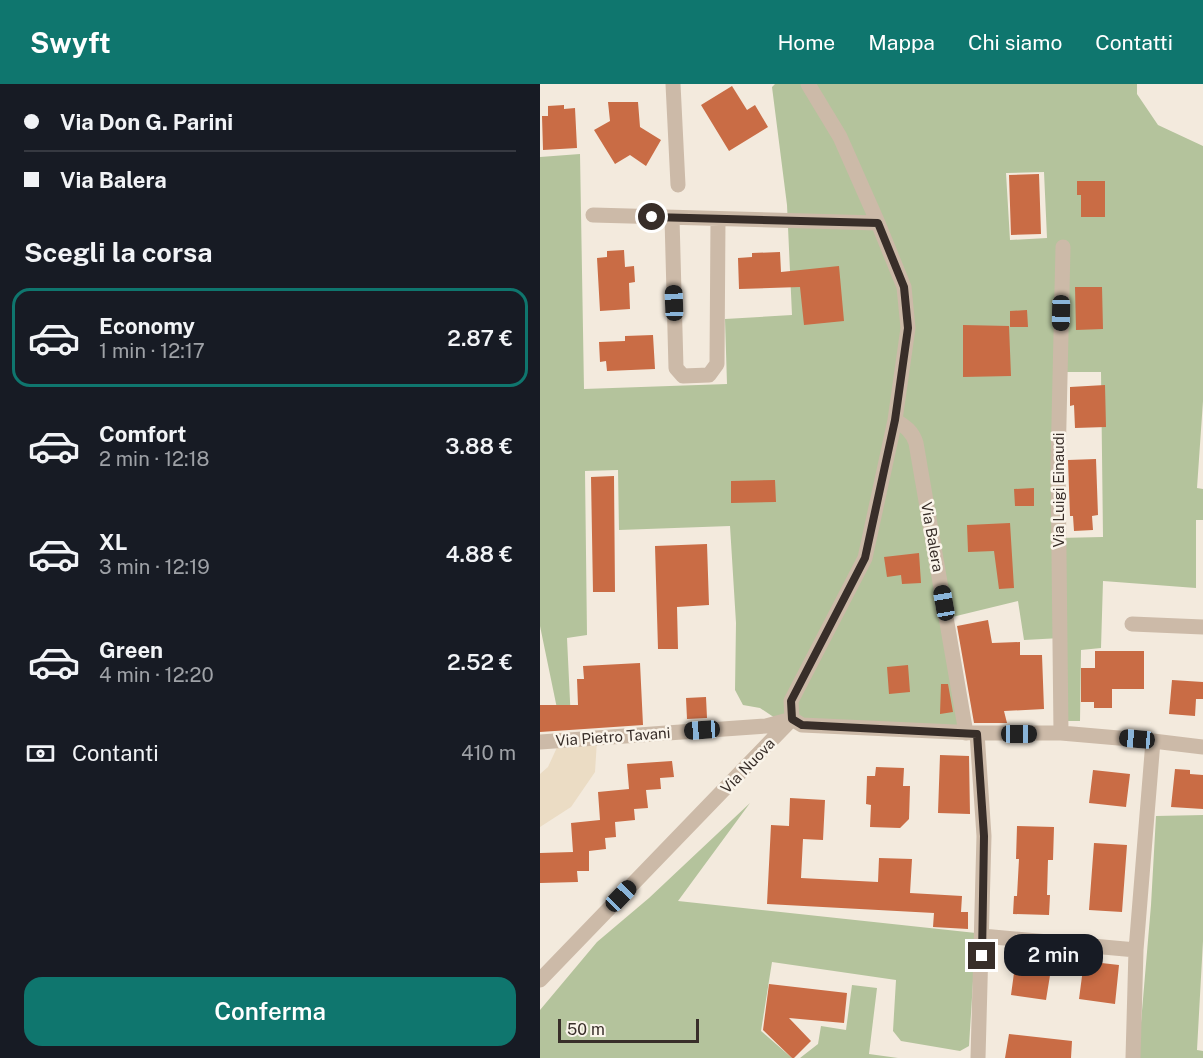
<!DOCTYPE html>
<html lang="it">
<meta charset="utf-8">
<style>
body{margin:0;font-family:"Public Sans",sans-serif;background:#20242c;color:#f1f3f6;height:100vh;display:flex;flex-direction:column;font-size:22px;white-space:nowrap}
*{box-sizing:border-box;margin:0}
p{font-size:20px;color:#9ea1a6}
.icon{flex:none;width:33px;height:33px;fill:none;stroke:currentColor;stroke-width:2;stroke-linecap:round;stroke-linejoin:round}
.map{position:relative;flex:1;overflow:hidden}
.drawer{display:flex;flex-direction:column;background:#171b24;width:540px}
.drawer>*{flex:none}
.guide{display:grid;align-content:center;height:132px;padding:0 24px;background:#171b24}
.scale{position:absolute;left:18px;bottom:15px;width:141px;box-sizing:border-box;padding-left:6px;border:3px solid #382e29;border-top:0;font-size:16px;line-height:21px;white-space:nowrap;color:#382e29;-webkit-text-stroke:4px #faf4ea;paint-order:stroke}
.end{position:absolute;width:27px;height:27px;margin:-14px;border:8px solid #382e29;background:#fff;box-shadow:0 0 0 3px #fff}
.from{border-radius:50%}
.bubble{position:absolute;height:42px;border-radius:18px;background:#171b24;box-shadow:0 3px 9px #0003;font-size:20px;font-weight:600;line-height:42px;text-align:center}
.car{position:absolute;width:18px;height:36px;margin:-18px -9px;border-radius:8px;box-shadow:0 0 4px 2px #0007;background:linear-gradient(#222 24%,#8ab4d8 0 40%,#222 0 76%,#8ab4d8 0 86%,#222 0)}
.guide b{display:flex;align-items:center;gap:21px;height:57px;font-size:22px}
.guide b+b{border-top:2px solid #363941}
.guide i{width:15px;height:15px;background:#f1f3f6}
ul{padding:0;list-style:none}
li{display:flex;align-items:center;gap:18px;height:99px;margin:0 12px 9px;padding:0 12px;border:3px solid transparent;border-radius:18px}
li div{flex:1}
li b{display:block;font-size:22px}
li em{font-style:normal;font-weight:600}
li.active{border-color:#0f766e}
li>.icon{width:54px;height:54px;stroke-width:1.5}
h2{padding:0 24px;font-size:27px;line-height:72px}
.pay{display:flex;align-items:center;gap:15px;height:66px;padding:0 24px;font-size:22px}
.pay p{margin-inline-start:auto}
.button{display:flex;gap:12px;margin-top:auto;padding:12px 24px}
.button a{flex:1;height:69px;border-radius:18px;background:#0f766e;color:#fff;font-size:24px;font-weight:600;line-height:69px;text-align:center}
header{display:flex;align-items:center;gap:36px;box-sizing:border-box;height:84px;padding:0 30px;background:#0f766e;color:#fff}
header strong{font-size:28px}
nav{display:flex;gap:33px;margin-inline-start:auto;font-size:21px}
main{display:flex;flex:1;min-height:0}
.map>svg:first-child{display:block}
.green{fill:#b4c39c;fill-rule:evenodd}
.plaza{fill:#ebdcc4}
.building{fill:#c96c45}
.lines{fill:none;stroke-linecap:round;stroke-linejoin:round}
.street{stroke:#ccbaa8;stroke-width:15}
.route{stroke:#382e29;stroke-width:8}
.labels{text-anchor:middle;stroke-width:5;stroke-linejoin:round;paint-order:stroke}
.street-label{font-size:15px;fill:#382e29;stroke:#faf4ea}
</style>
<header>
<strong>Swyft</strong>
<nav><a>Home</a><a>Mappa</a><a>Chi siamo</a><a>Contatti</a></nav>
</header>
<main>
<section class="drawer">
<div class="guide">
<b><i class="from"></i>Via Don G. Parini</b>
<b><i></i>Via Balera</b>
</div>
<h2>Scegli la corsa</h2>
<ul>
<li class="active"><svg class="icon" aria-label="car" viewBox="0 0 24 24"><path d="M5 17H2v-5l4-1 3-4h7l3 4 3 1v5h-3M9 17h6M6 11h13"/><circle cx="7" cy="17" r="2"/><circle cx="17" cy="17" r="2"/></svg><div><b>Economy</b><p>1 min · 12:17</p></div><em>2.87 €</em></li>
<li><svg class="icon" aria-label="car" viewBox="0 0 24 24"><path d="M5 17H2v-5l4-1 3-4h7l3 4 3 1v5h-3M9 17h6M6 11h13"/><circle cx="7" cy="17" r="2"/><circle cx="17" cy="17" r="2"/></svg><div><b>Comfort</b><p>2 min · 12:18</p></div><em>3.88 €</em></li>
<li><svg class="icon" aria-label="car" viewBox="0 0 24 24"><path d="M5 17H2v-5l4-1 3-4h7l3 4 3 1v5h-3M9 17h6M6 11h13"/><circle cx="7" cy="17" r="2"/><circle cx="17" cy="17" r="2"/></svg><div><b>XL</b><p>3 min · 12:19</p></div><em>4.88 €</em></li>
<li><svg class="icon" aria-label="car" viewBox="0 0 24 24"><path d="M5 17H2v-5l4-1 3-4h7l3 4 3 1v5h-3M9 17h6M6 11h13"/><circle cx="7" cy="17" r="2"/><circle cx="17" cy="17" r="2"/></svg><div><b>Green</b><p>4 min · 12:20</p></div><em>2.52 €</em></li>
</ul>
<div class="pay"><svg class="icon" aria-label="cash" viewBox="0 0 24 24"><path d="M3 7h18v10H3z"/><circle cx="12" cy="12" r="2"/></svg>Contanti<p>410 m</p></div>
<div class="button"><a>Conferma</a></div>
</section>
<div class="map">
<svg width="663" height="974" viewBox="0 0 663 974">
<rect width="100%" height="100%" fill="#f3eadd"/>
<!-- green -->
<path class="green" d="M 235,0 L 597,0 L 597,10 L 618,41 L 663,62 L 663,317 L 657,404 L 663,405 L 663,436 L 656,436 L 656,504 L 563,497 L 561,564 L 541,566 L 540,637 L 523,637 L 521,554 L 484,556 L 478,517 L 408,534 L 428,646 L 244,640 L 220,624 L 203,621 L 195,606 L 196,539 L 190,442 L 79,446 L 78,386 L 45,387 L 47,551 L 27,554 L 31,638 L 20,639 L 0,542 L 0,73 L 40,70 L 44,305 L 187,300 L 185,235 L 252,231 L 247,121 L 232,3 ZM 504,88 L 507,154 L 470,156 L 466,89 ZM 520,288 L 561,288 L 563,453 L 518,454 Z
M 210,719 L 138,817 L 436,849 L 429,962 L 420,967 L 361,957 L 353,947 L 356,896 L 232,878 L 221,947 L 252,974 L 0,974 L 0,926 L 57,858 L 109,814 Z
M 663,731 L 663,857 L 657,966 L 663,967 L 663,974 L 598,974 L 611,821 L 616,732 Z
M 312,901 L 337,904 L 329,970 L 358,974 L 260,974 L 278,960 L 281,942 L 306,946 Z"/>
<!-- plaza -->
<path class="plaza" d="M 57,656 L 55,688 L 31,723 L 0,743 L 0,690 L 8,683 L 19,659 Z"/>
<!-- building -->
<path class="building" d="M 192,2 L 207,26 L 215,21 L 228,43 L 189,67 L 161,21 Z
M 68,18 L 98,18 L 100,43 L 121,56 L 106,82 L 90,71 L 75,80 L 54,46 L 70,37 Z
M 24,21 L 24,25 L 35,24 L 37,64 L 3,66 L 2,32 L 8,32 L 8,22 Z
M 499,90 L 501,150 L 471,151 L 469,91 Z
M 537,97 L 565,97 L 565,133 L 541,133 L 541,111 L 537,111 Z
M 84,166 L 85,183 L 94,182 L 95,198 L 89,199 L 90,225 L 60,227 L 57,174 L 67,173 L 67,167 Z
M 240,168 L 241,188 L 299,182 L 304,237 L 264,241 L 260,203 L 199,205 L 198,174 L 212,173 L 212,169 Z
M 535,203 L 562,203 L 563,245 L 536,246 Z
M 487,226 L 488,243 L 470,243 L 470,227 Z
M 423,241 L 469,242 L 471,292 L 423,293 Z
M 113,251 L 115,285 L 67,287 L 66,277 L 60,278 L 59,258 L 85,257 L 85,252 Z
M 565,301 L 566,343 L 535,344 L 534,321 L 530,322 L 530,303 Z
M 556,375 L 558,431 L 552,432 L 553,446 L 534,447 L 533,432 L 530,432 L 528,376 Z
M 74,392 L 75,508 L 53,508 L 51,393 Z
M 235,396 L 236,418 L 191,419 L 191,397 Z
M 494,404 L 494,422 L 475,422 L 474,405 Z
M 470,439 L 474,504 L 459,505 L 454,467 L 428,468 L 427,441 Z
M 167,460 L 169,521 L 137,523 L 138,565 L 118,565 L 115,462 Z
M 379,469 L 381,499 L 362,500 L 361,491 L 347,493 L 344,473 Z
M 448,536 L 452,559 L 480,558 L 480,571 L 502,571 L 504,625 L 464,627 L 467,639 L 434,639 L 417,542 Z
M 555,567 L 604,567 L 604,605 L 572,605 L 572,624 L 554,624 L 554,618 L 541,618 L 541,584 L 555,584 Z
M 100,579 L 103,641 L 0,648 L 0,621 L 38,621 L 37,595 L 44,595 L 43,582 Z
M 368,581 L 370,608 L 349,610 L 347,583 Z
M 632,596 L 663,598 L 663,615 L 656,615 L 655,632 L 629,630 Z
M 401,600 L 408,600 L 413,628 L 400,630 Z
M 166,613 L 167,634 L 147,635 L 146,614 Z
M 400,671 L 429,672 L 430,730 L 398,729 Z
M 132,677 L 134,693 L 120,694 L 121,705 L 106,706 L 108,724 L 94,725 L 95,736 L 75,738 L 76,753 L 65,754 L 66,765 L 49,767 L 49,787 L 37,787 L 38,798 L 0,799 L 0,769 L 33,768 L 31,739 L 60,736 L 58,708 L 89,705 L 87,680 Z
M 336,683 L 364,684 L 363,702 L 370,702 L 369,735 L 360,744 L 330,743 L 331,721 L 326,720 L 327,692 L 335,692 Z
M 635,685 L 650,686 L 650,690 L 663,691 L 663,725 L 631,723 Z
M 553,686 L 590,690 L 586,723 L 549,719 Z
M 250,714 L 285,716 L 283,756 L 263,755 L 261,794 L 338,798 L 339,774 L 372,775 L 370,809 L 422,812 L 421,828 L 428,828 L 428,845 L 393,843 L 394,829 L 227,820 L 231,741 L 249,742 Z
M 477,742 L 514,743 L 513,776 L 508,776 L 507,811 L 510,811 L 509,831 L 473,830 L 474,812 L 477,812 L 479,775 L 476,775 Z
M 554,759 L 587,761 L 582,828 L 549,826 Z
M 476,874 L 512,879 L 506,916 L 471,911 Z
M 544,877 L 579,881 L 575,920 L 539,915 Z
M 229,900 L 307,909 L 304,939 L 249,934 L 271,957 L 254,974 L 252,974 L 223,946 Z
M 469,950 L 532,957 L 531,974 L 465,974 Z"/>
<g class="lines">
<!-- street -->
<path class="street" d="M 133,0 L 138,101
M 53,131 L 338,139
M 132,134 L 136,284 L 143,292 L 169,291 L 177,280 L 178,135
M 355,336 C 366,343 372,347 376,359 L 426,649
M 592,540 L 663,543
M 252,635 L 251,617 L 325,474 L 355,336 L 368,244 L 364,203 L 338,139 L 300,53 L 268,0
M 252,635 L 262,641 L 437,649 L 521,649 L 613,657 L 663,663
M 437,649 L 444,752 L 438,974
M 521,649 L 518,381 L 523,163
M 0,658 L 226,642 L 252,635
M 442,852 L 596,866
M 0,896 L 252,635
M 593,974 L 596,866 L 613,657"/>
</g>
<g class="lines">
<!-- route -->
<path class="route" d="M 112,133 L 338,139 L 364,203 L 368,244 L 355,336 L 325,474 L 251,617 L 252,635 L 262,641 L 437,650 L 444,752 L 442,872"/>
</g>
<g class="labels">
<!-- street labels -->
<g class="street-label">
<text transform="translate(519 406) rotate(-90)" y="5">Via Luigi Einaudi</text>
<text transform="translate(392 453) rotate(80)" y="5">Via Balera</text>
<text transform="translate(73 653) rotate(-4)" y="5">Via Pietro Tavani</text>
<text transform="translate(208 682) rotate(-46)" y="5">Via Nuova</text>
</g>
</g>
</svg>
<div class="scale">50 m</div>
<i class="end from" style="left:112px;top:133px"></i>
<i class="end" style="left:442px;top:872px"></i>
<div class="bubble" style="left:464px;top:850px;width:99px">2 min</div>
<i class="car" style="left:134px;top:219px;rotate:358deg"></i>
<i class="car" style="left:521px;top:229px;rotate:181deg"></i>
<i class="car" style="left:404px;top:519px;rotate:350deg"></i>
<i class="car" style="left:162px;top:646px;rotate:266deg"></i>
<i class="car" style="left:479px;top:650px;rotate:90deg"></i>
<i class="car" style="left:597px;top:655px;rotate:275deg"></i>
<i class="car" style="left:81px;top:812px;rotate:44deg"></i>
</div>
</main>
